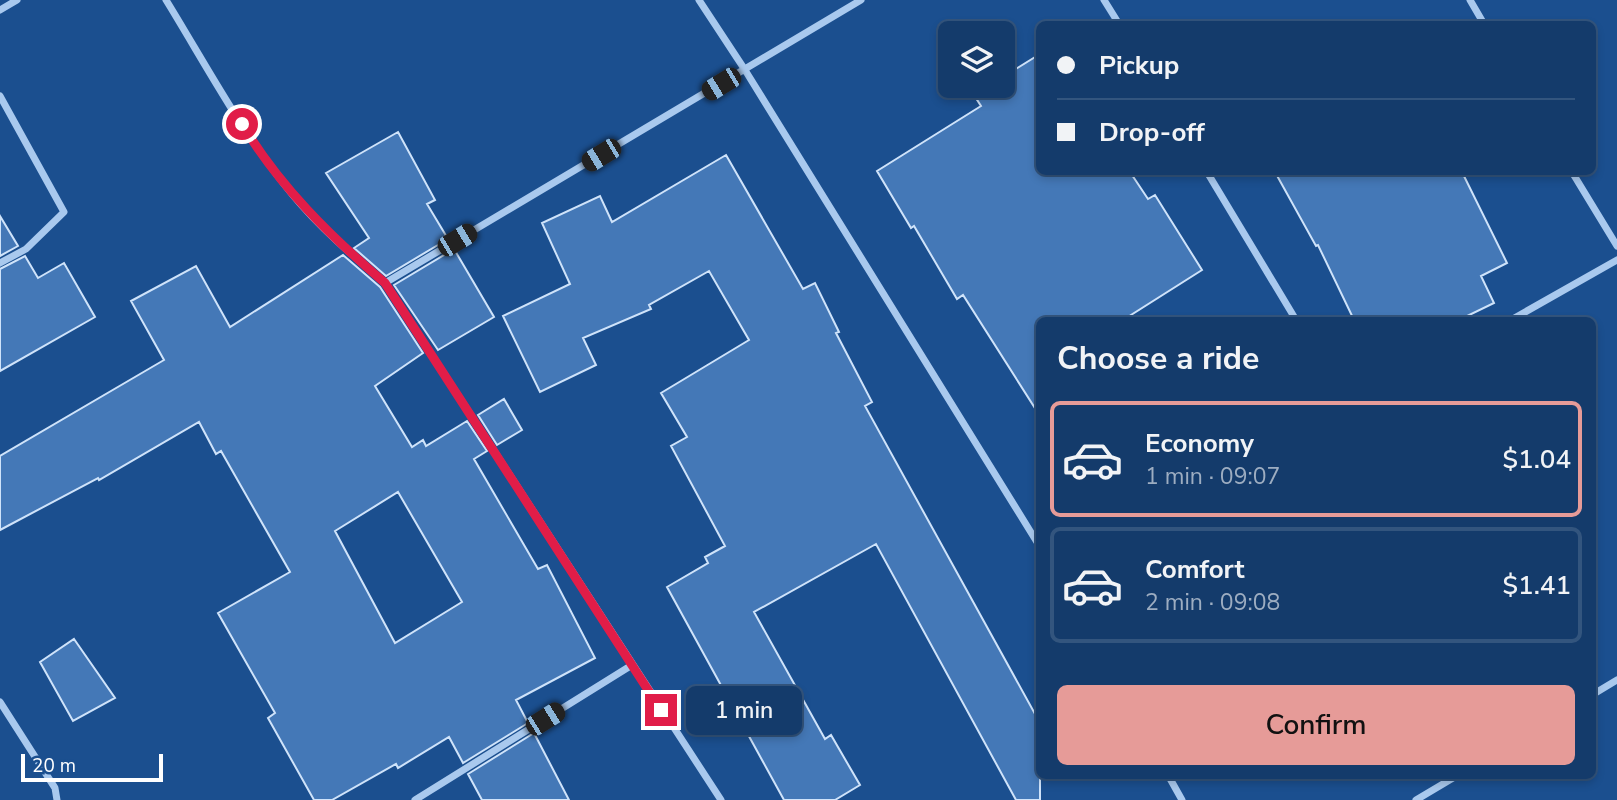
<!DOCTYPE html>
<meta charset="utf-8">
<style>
body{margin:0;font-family:"Nunito Sans",sans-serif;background:#1d4271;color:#f1f3f6;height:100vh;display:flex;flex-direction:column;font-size:26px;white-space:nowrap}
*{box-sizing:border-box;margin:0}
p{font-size:23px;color:#9dadc1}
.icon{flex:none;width:38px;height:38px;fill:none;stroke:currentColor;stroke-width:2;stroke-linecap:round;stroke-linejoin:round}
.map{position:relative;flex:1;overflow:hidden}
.details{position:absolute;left:1036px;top:317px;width:560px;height:462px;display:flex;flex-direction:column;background:#143b6b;border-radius:10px;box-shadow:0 4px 10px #0003,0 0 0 2px #33557e}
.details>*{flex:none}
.banner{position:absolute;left:1036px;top:21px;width:560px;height:154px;border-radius:10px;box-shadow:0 4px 10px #0003,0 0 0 2px #33557e;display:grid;align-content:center;height:154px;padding:0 21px;background:#143b6b}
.tools{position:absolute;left:938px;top:21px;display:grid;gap:14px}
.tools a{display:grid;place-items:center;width:77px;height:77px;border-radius:10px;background:#143b6b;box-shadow:0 4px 10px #0003,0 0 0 2px #33557e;font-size:35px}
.scale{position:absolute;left:21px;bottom:18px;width:142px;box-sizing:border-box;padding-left:7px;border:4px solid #fff;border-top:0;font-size:19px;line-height:24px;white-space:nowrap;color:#fff;-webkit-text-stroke:5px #1b4f8f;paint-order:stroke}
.end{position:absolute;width:32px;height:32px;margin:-16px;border:9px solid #e11d48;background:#fff;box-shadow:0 0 0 4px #fff}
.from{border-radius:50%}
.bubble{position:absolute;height:49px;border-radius:10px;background:#143b6b;box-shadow:0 4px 10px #0003,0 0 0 2px #33557e;font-size:23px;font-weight:600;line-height:49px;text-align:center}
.car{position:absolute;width:21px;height:42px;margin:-21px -10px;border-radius:9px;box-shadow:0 0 5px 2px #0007;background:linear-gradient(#222 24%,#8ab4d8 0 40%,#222 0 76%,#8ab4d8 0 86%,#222 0)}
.banner b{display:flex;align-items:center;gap:24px;height:66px;font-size:26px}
.banner b+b{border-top:2px solid #33557e}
.banner i{width:18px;height:18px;background:#f1f3f6}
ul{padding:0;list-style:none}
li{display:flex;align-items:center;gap:21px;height:116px;margin:0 14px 10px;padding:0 7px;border:4px solid #33557e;border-radius:10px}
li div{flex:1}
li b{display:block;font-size:26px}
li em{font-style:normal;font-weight:600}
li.active{border-color:#e69b98}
li>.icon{width:63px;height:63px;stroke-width:1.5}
h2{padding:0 21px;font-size:32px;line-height:84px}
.cta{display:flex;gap:14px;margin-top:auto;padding:14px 21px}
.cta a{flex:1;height:80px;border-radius:10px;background:#e69b98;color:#111;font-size:28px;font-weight:600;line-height:80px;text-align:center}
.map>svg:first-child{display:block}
.building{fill:#4478b7;stroke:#cfe3fa;stroke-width:2;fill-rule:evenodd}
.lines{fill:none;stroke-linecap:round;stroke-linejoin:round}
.street{stroke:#a9c9ee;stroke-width:7}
.route{stroke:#e11d48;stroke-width:9}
</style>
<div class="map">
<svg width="1617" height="800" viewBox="0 0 1617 800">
<rect width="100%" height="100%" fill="#1b4f8f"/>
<!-- building -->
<path class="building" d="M 1040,54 L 1040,172 L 1130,172 L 1148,199 L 1155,195 L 1202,270 L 1123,320 L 1040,320 L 1040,416 L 963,295 L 957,299 L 914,226 L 911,228 L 877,171 L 981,106 L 974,95 L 989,86 L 1003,86 L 1003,77 Z
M 398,132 L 435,200 L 427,204 L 448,239 L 386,276 L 354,248 L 369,238 L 326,173 Z
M 726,155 L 803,289 L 815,283 L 839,332 L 836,333 L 872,402 L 865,406 L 1040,723 L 1040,800 L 1016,800 L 876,544 L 754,612 L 825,739 L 831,735 L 860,785 L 835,800 L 784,800 L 667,587 L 708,563 L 705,557 L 725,546 L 671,446 L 687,437 L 661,393 L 749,340 L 709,271 L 649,305 L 651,309 L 583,338 L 596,365 L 540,392 L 503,316 L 570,284 L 542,223 L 600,196 L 612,222 Z
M 1275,172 L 1462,172 L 1507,263 L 1481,276 L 1494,303 L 1459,320 L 1354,320 L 1318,245 L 1316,246 Z
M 0,216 L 18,246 L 0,256 Z
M 454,249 L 494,317 L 438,350 L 394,285 Z
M 343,255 L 380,287 L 423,353 L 375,386 L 412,447 L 423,440 L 426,446 L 467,421 L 487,451 L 474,459 L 538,569 L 547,565 L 595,658 L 516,700 L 528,723 L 463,763 L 449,737 L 398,768 L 396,764 L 332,800 L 314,800 L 268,718 L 275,713 L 218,613 L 290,572 L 221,451 L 216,454 L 199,422 L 99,480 L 98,478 L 0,530 L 0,456 L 164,360 L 131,301 L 196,266 L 230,327 ZM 398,492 L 462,602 L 395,643 L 335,531 Z
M 25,256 L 38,278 L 64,263 L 95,317 L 0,371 L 0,269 Z
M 504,399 L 522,430 L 497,445 L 478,415 Z
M 74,639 L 115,698 L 73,721 L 40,662 Z
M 534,733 L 569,800 L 482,800 L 468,774 Z"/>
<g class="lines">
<!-- street -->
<path class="street" d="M 166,0 C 206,65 243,135 292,194 C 319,227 352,255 385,283 L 721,800
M 699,0 L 745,70 L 1040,547
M 1104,0 L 1119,24
M 1470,0 L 1484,24
M 0,10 L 17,0
M 0,96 L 64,212 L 26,249 L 0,263
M 1207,172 L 1296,320
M 1572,172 L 1617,246
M 385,283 L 861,0
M 1511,320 L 1617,260
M 1592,695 L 1617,680
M 0,702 L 55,788 L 57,800
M 1168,775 L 1182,800
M 415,800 L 632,665
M 1416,800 L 1458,775"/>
</g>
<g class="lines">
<!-- route -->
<path class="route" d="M 242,124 C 280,187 330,236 385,283 L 661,710"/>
</g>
</svg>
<div class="tools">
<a><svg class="icon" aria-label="layers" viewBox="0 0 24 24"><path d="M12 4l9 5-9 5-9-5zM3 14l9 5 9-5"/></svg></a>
</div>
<div class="scale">20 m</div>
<i class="end from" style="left:242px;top:124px"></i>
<i class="end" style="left:661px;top:710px"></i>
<div class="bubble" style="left:686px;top:686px;width:116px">1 min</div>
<i class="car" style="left:721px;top:84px;rotate:239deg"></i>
<i class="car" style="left:601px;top:155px;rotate:239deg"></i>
<i class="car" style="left:457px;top:240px;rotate:59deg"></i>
<i class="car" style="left:545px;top:719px;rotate:58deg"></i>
<div class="banner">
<b><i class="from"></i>Pickup</b>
<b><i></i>Drop-off</b>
</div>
<section class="details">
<h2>Choose a ride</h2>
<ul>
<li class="active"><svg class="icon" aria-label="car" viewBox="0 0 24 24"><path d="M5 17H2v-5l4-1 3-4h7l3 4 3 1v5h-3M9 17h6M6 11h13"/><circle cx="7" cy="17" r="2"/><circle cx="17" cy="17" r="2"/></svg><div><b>Economy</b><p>1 min · 09:07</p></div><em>$1.04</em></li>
<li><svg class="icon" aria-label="car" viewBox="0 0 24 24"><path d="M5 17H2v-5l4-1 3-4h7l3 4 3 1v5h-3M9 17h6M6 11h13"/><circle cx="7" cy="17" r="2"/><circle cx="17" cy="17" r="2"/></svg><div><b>Comfort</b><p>2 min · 09:08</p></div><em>$1.41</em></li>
</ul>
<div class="cta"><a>Confirm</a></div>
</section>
</div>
